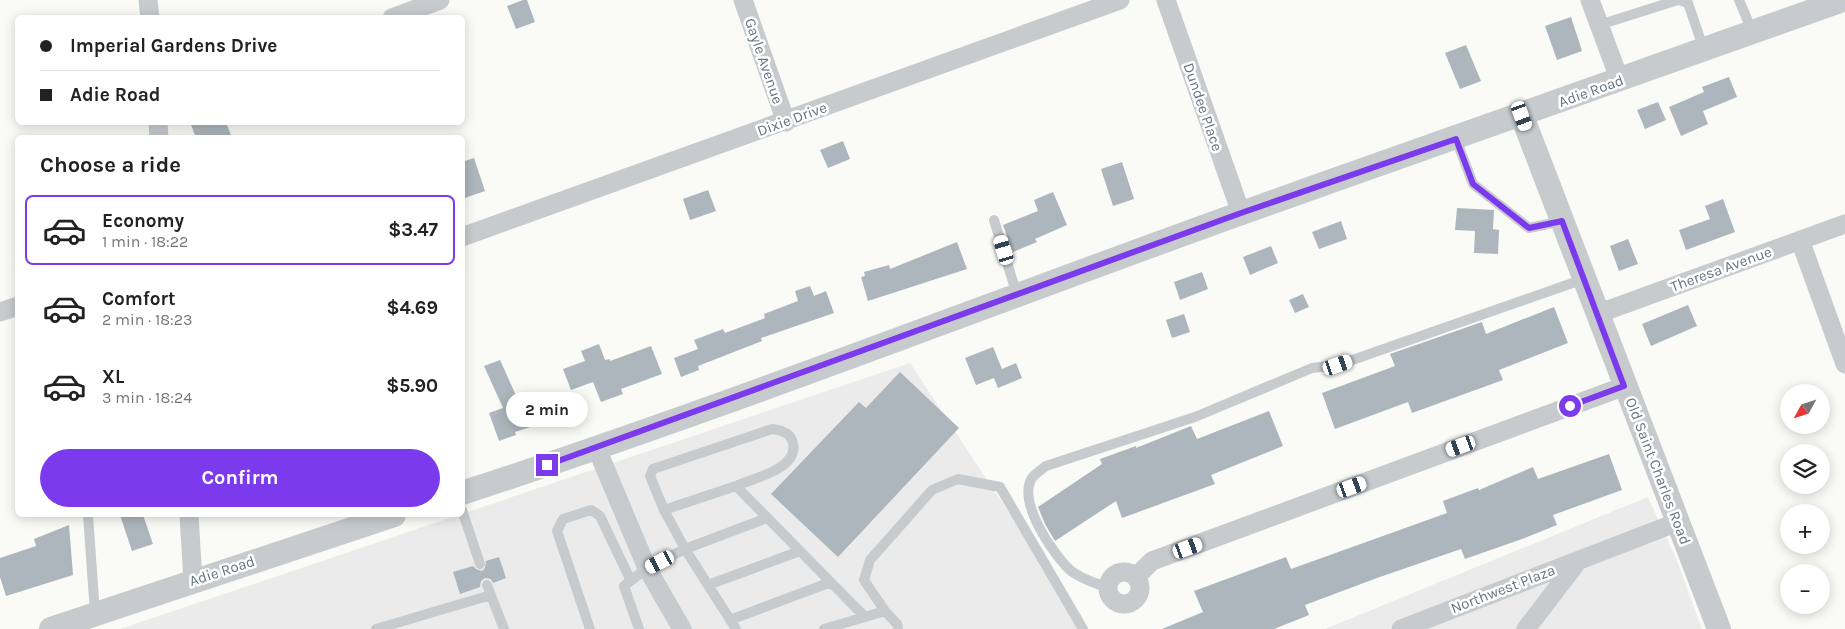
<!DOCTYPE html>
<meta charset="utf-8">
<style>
body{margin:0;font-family:Karla,sans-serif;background:#f6f6f6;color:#222;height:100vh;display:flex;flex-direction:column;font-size:19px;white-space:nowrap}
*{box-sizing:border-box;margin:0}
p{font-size:16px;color:#767676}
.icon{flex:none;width:28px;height:28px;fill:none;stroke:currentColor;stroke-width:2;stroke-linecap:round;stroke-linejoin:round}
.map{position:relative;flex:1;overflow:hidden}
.panel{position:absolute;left:15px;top:135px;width:450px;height:382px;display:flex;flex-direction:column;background:#fff;border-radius:8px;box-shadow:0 2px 12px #0003}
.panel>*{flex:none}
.guide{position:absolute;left:15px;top:15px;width:450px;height:110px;border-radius:8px;box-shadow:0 2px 12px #0003;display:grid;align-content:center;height:110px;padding:0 25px;background:#fff}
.needle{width:32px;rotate:230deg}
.buttons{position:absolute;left:1780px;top:384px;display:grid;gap:10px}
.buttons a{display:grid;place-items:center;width:50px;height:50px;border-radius:50%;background:#fff;box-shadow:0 2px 12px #0003;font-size:25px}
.end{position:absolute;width:22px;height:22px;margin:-11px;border:6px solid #7c3aed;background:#fff;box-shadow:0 0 0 2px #fff}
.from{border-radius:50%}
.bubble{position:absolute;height:35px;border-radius:18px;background:#fff;box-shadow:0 2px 12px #0003;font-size:16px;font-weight:700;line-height:35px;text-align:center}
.car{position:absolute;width:15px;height:30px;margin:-15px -8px;border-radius:6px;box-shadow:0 0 4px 1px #0007;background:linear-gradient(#fff 24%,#345 0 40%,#fff 0 76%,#345 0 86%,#fff 0)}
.guide b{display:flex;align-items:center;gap:18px;height:48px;font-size:19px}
.guide b+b{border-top:1px solid #e0e0e0}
.guide i{width:12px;height:12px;background:#222}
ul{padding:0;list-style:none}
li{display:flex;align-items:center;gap:15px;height:70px;margin:0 10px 8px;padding:0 15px;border:2px solid transparent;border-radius:8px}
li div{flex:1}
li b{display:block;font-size:19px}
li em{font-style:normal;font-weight:700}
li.on{border-color:#7c3aed}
li>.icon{width:45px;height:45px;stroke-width:1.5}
h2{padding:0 25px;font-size:22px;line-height:60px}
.primary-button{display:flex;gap:10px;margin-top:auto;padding:10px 25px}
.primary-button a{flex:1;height:58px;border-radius:30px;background:#7c3aed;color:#fff;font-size:20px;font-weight:700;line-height:58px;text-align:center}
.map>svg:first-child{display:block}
.built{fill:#eaebea}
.building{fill:#adb6bc}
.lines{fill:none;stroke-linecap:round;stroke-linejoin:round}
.service{stroke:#c7cbce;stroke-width:10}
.minor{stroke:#c7cbce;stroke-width:19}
.tertiary{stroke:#c7cbce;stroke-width:24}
.route{stroke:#7c3aed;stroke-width:6}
.labels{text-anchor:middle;stroke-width:5;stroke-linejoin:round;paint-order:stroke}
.street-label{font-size:15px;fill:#637583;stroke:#fff}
</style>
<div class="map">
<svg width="1845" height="629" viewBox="0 0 1845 629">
<rect width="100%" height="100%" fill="#fafaf7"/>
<!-- built -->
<path class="built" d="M 910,363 L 1070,606 L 1077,629 L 120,629 Z
M 1648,497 L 1677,561 L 1702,629 L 1325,629 Z"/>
<!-- building -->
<path class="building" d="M 523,0 L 527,0 L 535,22 L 516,29 L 507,6 Z
M 1571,17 L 1582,51 L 1557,60 L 1545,26 Z
M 1466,45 L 1481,81 L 1460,89 L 1445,53 Z
M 1729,77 L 1737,97 L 1703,111 L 1708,124 L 1681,136 L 1669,107 L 1704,92 L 1702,87 Z
M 1658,102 L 1666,120 L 1645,129 L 1637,110 Z
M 190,122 L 226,122 L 232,138 L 196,138 Z
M 843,141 L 850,159 L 828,168 L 820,150 Z
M 474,158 L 485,191 L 462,199 L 462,162 Z
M 1122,162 L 1134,199 L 1113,206 L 1101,169 Z
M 708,190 L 716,211 L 690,220 L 683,199 Z
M 1053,192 L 1067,225 L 1035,239 L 1037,242 L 1013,252 L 1003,225 L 1038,211 L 1034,200 Z
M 1723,199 L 1735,232 L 1686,250 L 1679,230 L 1710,219 L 1705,206 Z
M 1457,208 L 1494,210 L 1493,229 L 1499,230 L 1498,254 L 1474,253 L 1475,231 L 1455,230 Z
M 1341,221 L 1347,239 L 1319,249 L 1312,232 Z
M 1628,239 L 1638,264 L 1619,271 L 1610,246 Z
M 957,242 L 967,269 L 868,301 L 861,277 L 865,276 L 864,272 L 889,265 L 890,269 Z
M 1271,246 L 1278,263 L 1250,275 L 1243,257 Z
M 1202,272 L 1208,289 L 1180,300 L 1174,282 Z
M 810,286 L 814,296 L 826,291 L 834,313 L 761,338 L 762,341 L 698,366 L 699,370 L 681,377 L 674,358 L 698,349 L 694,340 L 723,329 L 725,333 L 765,318 L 764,314 L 798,301 L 795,291 Z
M 1303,294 L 1309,307 L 1295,313 L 1289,300 Z
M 1688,305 L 1697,326 L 1651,346 L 1642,324 Z
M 1554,307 L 1568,343 L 1499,370 L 1503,380 L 1412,413 L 1408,402 L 1335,429 L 1322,393 L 1395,366 L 1390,354 L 1482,322 L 1486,334 Z
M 1184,314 L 1190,332 L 1172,338 L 1166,320 Z
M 599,344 L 605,360 L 610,359 L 610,361 L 651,346 L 662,374 L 621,389 L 623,394 L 601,402 L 593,382 L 571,390 L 563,369 L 585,361 L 581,351 Z
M 993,347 L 1002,369 L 1016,363 L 1022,378 L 998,388 L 994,378 L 976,385 L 965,358 Z
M 500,360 L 519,402 L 550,392 L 558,418 L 515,432 L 516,435 L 499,441 L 489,413 L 503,408 L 484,366 Z
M 900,372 L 959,428 L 838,557 L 771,494 L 859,402 L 866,408 Z
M 1269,411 L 1283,446 L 1211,475 L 1215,484 L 1122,518 L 1116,501 L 1055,541 L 1045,524 L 1038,507 L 1102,464 L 1100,459 L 1136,446 L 1136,448 L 1191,426 L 1197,439 Z
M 1609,454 L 1622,490 L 1553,515 L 1557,525 L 1522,539 L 1465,559 L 1461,549 L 1377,578 L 1305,605 L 1309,615 L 1274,629 L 1162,629 L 1203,612 L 1194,591 L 1286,557 L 1291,569 L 1447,513 L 1443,501 L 1478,488 L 1479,490 L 1533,467 L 1538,479 Z
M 120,515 L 143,515 L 153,544 L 132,551 Z
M 69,525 L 73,575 L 6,596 L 0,577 L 0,558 L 36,546 L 34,539 Z
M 499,557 L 506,578 L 493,583 L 491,579 L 485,578 L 481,581 L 480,587 L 460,594 L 453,572 L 473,566 L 476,569 L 482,571 L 485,568 L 486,561 Z"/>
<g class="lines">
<!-- service -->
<path class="service" d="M 1679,0 L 1688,3 L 1704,50
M 1739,0 L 1753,33
M 1599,25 L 1678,0
M 1456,139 L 1473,184 L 1529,228 L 1562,221
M 994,220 L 1017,295
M 736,486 C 754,478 799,469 793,443 C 791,433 781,430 772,429 L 653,469 L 650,476 L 664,510 L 685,549 L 767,518
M 462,510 L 480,564
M 664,510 L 736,486 L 864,616
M 88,515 L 95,613
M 487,585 L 504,629
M 708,585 L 800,551
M 1108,588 C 1096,583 1080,579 1070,570 C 1053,554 1017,502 1032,478 C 1035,474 1042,469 1046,466 L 1195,417 L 1312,368 L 1338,365 L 1584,279
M 885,611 L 864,580 L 870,560 L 932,490 L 958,479 L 1000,487 L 1083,629
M 730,620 L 831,582
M 376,629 L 491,595
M 590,629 L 557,531 L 563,519 L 591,510 L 600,516 L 630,579
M 639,629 L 624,586 L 647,568 L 685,549 L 736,629
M 824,629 L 885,611 L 897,624 L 898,629"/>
<!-- minor -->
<path class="minor" d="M 148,0 L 150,18
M 743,0 L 786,122
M 1166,0 L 1241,213
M 1590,0 L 1620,81
M 392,18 L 440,0
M 158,122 L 159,138
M 462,237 L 1120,0
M 1800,240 L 1845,364
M 0,312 L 18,306
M 1597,314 L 1845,224
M 597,449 L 647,568 L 682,629
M 189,515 L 193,581
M1108 588a16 16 0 1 1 32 0a16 16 0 1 1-32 0Z
M 1136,577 L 1152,561 L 1625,386
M 1401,629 L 1678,522
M 1526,629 L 1578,561"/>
<!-- tertiary -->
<path class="tertiary" d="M 1522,116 L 1719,629
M 462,493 C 724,408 980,307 1239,214 C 1440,142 1642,73 1843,0
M 51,629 L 394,515"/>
</g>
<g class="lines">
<!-- route -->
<path class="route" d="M 547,465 L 1241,213 L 1456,139 L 1473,184 L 1529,228 L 1562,221 L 1624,386 L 1570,406"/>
</g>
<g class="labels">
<!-- street labels -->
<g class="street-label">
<text transform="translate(764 61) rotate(71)" y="5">Gayle Avenue</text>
<text transform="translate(1591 91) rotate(-20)" y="5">Adie Road</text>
<text transform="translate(1203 107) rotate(71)" y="5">Dundee Place</text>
<text transform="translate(792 119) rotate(-20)" y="5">Dixie Drive</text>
<text transform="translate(1721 269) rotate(-20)" y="5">Theresa Avenue</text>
<text transform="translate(1658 471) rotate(69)" y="5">Old Saint Charles Road</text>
<text transform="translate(222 571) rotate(-18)" y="5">Adie Road</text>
<text transform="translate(1503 589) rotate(-21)" y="5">Northwest Plaza</text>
</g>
</g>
</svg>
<div class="buttons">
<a><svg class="needle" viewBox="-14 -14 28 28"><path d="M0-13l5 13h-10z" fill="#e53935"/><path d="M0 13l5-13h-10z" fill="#767676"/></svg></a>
<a><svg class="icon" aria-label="layers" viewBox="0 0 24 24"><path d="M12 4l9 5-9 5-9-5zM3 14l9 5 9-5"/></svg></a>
<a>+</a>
<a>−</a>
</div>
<i class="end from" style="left:1570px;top:406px"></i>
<i class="end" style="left:547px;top:465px"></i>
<div class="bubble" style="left:506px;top:392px;width:82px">2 min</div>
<i class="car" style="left:1522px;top:116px;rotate:160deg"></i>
<i class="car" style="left:1004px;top:250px;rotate:343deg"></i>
<i class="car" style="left:1338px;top:365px;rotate:71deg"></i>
<i class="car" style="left:1461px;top:446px;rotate:250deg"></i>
<i class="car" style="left:1352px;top:487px;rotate:70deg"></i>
<i class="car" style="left:1188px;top:548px;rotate:70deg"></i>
<i class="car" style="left:660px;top:562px;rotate:243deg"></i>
<div class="guide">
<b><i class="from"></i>Imperial Gardens Drive</b>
<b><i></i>Adie Road</b>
</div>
<section class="panel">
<h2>Choose a ride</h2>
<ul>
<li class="on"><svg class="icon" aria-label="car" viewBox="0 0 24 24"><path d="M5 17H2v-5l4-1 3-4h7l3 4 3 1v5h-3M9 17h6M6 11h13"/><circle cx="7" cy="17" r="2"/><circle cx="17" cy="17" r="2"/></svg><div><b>Economy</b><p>1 min · 18:22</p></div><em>$3.47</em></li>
<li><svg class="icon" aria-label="car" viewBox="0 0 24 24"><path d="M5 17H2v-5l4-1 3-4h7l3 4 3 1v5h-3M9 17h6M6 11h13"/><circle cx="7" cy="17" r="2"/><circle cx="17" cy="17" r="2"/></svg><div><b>Comfort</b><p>2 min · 18:23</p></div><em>$4.69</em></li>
<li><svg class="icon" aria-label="car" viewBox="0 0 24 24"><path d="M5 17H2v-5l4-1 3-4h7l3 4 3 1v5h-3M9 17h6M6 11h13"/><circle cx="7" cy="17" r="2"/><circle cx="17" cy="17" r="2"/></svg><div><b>XL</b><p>3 min · 18:24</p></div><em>$5.90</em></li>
</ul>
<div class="primary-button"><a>Confirm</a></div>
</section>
</div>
